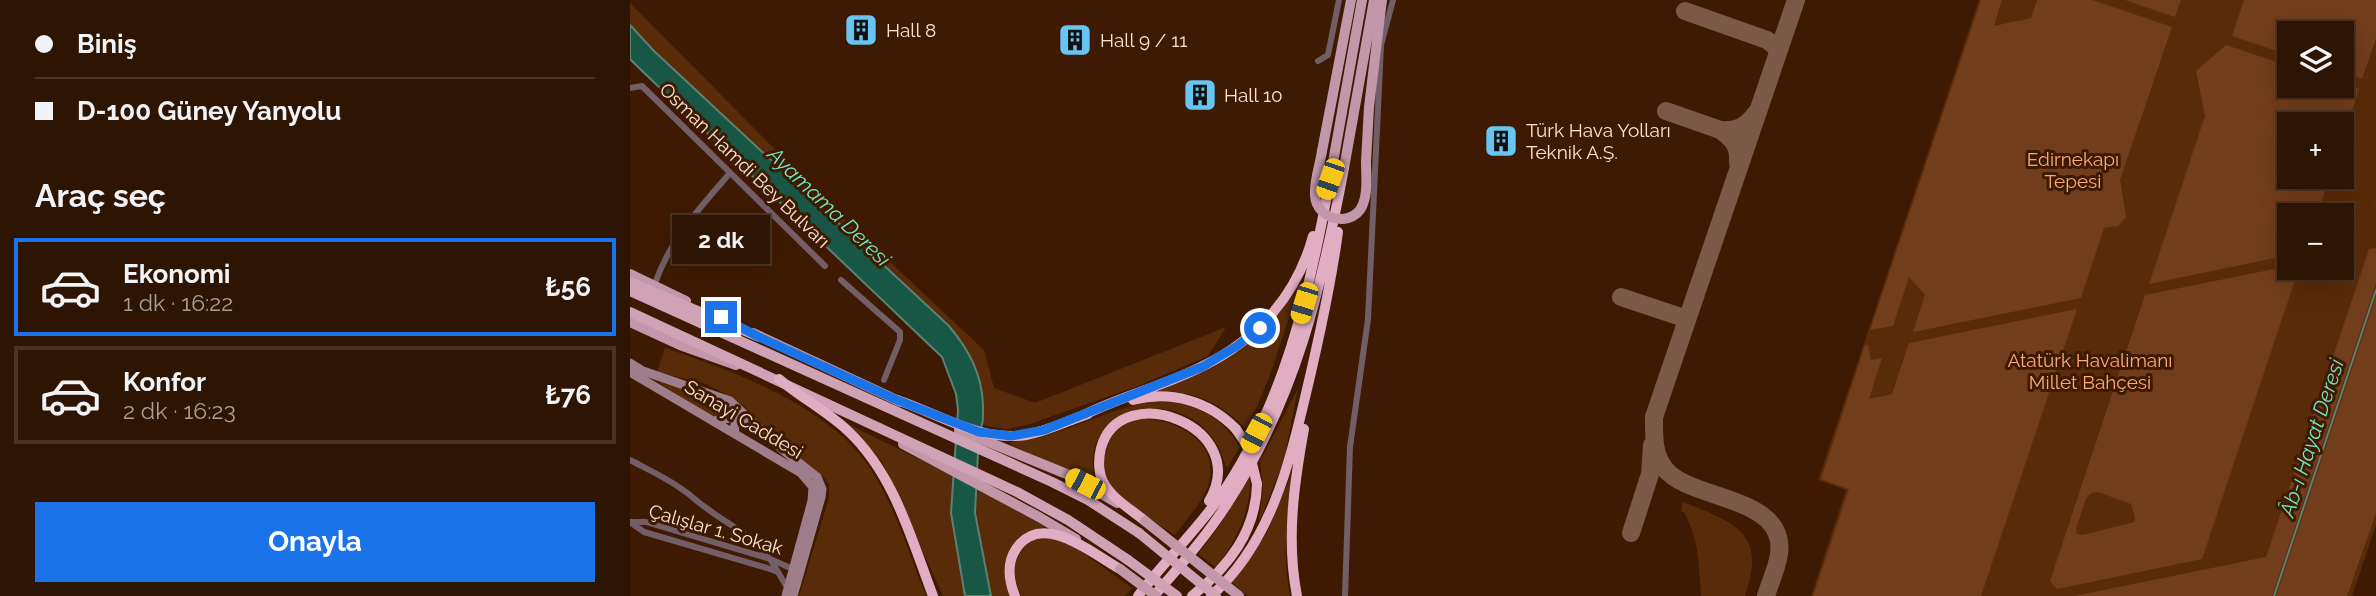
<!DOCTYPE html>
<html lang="tr">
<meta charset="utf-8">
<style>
body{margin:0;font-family:Raleway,sans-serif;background:#3a2111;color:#f1f3f6;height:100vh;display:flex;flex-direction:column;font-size:26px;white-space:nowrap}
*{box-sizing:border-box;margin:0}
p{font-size:23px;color:#a79e99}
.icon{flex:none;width:38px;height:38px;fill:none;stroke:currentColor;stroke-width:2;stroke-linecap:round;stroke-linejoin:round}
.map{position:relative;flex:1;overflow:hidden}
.side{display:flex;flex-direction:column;background:#2e1402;width:630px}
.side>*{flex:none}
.banner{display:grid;align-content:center;height:154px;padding:0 35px;background:#2e1402}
.controls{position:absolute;left:1647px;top:21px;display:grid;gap:14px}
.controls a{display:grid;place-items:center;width:77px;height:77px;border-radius:0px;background:#2e1402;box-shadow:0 7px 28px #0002,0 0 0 2px #493324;font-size:35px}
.end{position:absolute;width:32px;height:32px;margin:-16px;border:9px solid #1a73e8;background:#fff;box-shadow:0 0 0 4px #fff}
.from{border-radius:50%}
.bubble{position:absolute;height:49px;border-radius:0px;background:#2e1402;box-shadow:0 7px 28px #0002,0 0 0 2px #493324;font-size:23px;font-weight:700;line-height:49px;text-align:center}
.car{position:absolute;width:21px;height:42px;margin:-21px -10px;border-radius:9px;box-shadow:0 0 5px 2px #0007;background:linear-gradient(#f5c518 24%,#345 0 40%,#f5c518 0 76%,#345 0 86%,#f5c518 0)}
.banner b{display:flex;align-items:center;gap:24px;height:66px;font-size:26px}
.banner b+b{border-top:2px solid #493324}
.banner i{width:18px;height:18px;background:#f1f3f6}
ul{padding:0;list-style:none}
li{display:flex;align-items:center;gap:21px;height:98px;margin:0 14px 10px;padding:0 21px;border:4px solid #493324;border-radius:0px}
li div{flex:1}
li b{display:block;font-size:26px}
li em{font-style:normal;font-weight:700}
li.selected{border-color:#1a73e8}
li>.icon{width:63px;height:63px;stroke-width:1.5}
h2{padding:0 35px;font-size:32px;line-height:84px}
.primary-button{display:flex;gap:14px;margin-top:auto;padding:14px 35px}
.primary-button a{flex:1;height:80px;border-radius:0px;background:#1a73e8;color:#fff;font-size:28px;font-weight:700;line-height:80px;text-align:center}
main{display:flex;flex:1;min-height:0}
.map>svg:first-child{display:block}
.green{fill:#5a2b08;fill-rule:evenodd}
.forest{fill:#723d1b;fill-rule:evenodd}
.water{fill:#185746;stroke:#5c8171;stroke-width:2}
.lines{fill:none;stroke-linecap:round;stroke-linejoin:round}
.stream{stroke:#5c8171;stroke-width:2}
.taxiway{stroke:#7a5a46;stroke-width:18}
.minor{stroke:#735e67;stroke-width:6}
.secondary{stroke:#9f7e8c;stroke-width:9}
.primary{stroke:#c197a9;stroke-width:10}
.trunk{stroke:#d0a2b6;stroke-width:10}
.motorway{stroke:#e0adc3;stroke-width:10}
.primary-bridge{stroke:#c197a9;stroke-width:10}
.trunk-bridge{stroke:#d0a2b6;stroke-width:10}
.motorway-bridge{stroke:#e0adc3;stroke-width:10}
.route{stroke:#1a73e8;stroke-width:9}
.labels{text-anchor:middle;stroke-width:6;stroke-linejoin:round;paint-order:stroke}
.poi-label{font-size:19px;fill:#fae2d4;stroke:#3e1a02;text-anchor:start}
.park-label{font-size:19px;fill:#fba978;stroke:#3e1a02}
.street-label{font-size:19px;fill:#fae2d4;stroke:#3e1a02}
.water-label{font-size:21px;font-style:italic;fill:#72e5c2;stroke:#3e1a02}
</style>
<main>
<section class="side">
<div class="banner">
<b><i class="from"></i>Biniş</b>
<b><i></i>D-100 Güney Yanyolu</b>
</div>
<h2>Araç seç</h2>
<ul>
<li class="selected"><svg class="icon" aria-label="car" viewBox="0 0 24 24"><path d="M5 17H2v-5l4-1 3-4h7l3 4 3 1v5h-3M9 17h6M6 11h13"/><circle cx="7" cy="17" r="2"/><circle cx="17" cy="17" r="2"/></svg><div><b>Ekonomi</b><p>1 dk · 16:22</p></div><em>₺56</em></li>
<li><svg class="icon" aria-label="car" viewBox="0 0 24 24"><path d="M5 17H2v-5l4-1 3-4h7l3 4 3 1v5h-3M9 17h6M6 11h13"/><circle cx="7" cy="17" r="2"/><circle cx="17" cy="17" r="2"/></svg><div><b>Konfor</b><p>2 dk · 16:23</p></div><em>₺76</em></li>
</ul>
<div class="primary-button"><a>Onayla</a></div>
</section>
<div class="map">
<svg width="1746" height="596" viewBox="0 0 1746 596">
<rect width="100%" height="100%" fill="#3e1a02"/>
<!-- green -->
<path class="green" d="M 1349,0 L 1746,0 L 1746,525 L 1722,596 L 1181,596 L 1216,490 L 1188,480 ZM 1659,33 L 1712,33 L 1712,86 L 1659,86 ZM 1659,124 L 1712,124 L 1712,177 L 1659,177 ZM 1659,215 L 1712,215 L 1712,268 L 1659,268 Z
M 0,3 L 215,220 L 354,350 L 364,388 L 405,403 L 596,327 L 578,356 L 505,387 L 397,425 L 376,429 L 353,425 L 353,409 L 319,326 L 24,51 L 0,25 Z
M 671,282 L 640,375 L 617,430 C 593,404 565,391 529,391 C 590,362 635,344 671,282 Z
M 35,348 C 101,370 201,407 240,468 C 265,506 279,554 296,596 L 169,596 L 199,498 L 199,485 L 194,477 L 146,439 L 113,405 L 92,392 L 76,384 L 27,372 Z
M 26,381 L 87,400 L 95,405 L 95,411 L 86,416 L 78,414 Z
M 668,388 L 654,460 L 630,520 L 629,519 L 633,490 L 630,461 Z
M 524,401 C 564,403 589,413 610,447 L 597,468 C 594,463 594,459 591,453 C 586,440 576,428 564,420 C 519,392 453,417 464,476 L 460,482 L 381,445 L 380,442 C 430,438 475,409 524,401 Z
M 510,419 C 546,418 592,442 578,486 C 572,503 556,520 545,535 C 515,515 458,490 478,445 C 484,430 494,423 510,419 Z
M 214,422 L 323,476 L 321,513 L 335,596 L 313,596 L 252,462 L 234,441 Z
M 662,473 C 657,515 652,554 660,596 L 617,596 L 602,582 L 637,533 Z
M 620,475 C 621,514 607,536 587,568 L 568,554 L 588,528 Z
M 345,487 L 415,527 C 377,537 370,561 380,596 L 361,596 L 345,513 Z
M 1053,502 C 1105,523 1137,532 1115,596 L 1071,596 C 1069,564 1069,540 1054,512 L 1051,511 Z
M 407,536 L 439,543 L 502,588 L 495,596 L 391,596 C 380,567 383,555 407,536 Z"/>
<!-- forest -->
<path class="forest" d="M 1351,0 L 1372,0 L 1364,26 L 1401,18 L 1407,0 L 1462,0 L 1542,27 L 1490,180 L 1496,217 L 1488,226 L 1474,228 L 1451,298 L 1283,332 L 1295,295 L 1279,277 L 1263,326 L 1240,330 Z
M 1495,0 L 1551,0 L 1545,17 Z
M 1614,0 L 1746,0 L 1746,39 L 1732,79 L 1712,72 L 1712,33 L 1659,33 L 1659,55 L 1602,36 Z
M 1596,45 L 1659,66 L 1659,86 L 1712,86 L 1712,83 L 1729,89 L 1712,142 L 1712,124 L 1659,124 L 1659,177 L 1700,177 L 1687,215 L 1659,215 L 1659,255 L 1519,284 L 1575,116 L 1566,71 Z
M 1746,248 L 1746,284 L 1642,596 L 1444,596 L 1636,557 L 1739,249 Z
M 1659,266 L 1659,268 L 1669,268 L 1572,559 L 1427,589 L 1420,581 L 1515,295 ZM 1468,492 L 1501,504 L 1505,517 L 1504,522 L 1452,535 L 1447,534 L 1446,529 L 1456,498 L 1461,493 Z
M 1746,296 L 1746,513 L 1717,596 L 1646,596 Z
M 1447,309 L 1351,596 L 1183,596 L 1219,489 L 1191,479 L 1235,345 L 1238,345 L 1241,360 L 1252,358 L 1239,399 L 1262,394 L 1279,343 Z"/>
<!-- water -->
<path class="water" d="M 0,25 L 24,51 L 319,326 C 339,350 352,374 353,405 C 353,415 354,424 349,432 L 345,513 L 361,596 L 335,596 L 321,513 L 328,410 L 326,394 L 312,357 L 8,67 L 0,59 Z"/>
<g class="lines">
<!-- stream -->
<path class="stream" d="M 1644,596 L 1746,290"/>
<!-- taxiway -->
<path class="taxiway" d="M 1055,11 L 1137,40 L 1147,48 L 1148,53
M 1036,111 L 1099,133
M 1108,163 C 1109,146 1104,140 1090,130 C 1106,131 1116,127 1126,113
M 991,297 L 1057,319
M 1001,533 L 1020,474 L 1022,445
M 1136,596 C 1140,583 1147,568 1149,554 C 1157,495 1060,501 1035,469 C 1023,454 1024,436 1024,417 L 1166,0"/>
<!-- minor -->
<path class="minor" d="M 688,61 L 698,55 L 709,0
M 0,88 L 12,86 L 195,266
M 211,280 L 270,332 L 270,340 L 254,380
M 24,286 C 41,237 67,212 99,174
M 0,460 C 17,469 37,478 53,490 C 61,495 67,502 75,507 C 105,530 128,536 148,572
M 0,522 L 14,532 L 137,568 L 148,572 L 158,589
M 1,522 L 16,522 L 140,559 L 163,569
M 715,596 L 720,447 L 738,319 L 751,45 L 763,0"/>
<!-- secondary -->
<path class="secondary" d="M 0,363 L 13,371 L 100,401 L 154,451 L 187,477 L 192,489 L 191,497 L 163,596
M 0,372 L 171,473 L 183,487 L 182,501 L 156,596
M 84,421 L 99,418 L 102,408 L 100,401
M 105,433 C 104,427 104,422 110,418 L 119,420"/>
<!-- primary -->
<path class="primary" d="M 692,151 L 721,0
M 736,162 L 739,107 L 752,0
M 714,168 L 744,0
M 700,179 L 732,0
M 0,274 L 56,301
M 0,322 L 50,345 L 106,365
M 123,333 L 271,402
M 329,430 L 439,475 L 487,503
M 273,444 L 409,517 L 446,539"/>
<!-- trunk -->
<path class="trunk" d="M 0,282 L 129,337
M 0,291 L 422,482 L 458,500 L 509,533
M 0,312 L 387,492 L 438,520 L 498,560"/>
<!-- motorway -->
<path class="motorway" d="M 149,379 C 171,398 197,411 218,431 C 264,474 281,538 303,596
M 267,400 C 309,414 350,442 396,435 C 418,431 437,421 458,414
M 503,400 C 540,390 579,401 606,429
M 454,415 C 492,396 534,386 573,366 C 628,339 667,295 683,236
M 515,521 C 502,510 484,500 475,485 C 468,475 468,460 471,448 C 491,377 623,427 579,501
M 385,596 C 379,581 376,564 386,549 C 412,510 463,554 490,569
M 508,596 C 533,563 563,534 587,501 C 654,407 680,291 700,179
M 524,596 C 549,567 576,537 597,504 C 666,398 691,290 714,168
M 562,596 C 598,567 626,532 627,484
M 581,596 C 642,542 660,461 678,385 C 690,334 701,284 708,232
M 667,596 C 656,540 664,484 674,429"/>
<!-- primary-bridge -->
<path class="primary-bridge" d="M 692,151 C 690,165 684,181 685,195 C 686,222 727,229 734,201 C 738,189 736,174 736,162
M 515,521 L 609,596
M 490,569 L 526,596"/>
<!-- trunk-bridge -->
<path class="trunk-bridge" d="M 509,533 L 586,596
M 498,560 L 547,596"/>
<!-- motorway-bridge -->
<path class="motorway-bridge" d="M 606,429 L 618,447 L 627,484"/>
</g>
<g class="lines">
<!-- route -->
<path class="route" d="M 91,317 L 129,337 L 267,400 L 349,432 L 381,436 L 414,430 L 572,367 L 607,346 L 630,328"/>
</g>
<!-- icons -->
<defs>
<symbol id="building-square" viewBox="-11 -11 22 22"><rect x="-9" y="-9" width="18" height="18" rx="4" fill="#68c4f0" stroke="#3e1a02"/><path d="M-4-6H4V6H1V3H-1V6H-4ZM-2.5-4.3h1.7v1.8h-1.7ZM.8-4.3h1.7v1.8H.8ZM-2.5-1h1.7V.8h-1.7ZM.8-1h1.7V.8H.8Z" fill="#111"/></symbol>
</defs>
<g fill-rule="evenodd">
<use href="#building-square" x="212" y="11" width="38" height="38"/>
<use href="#building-square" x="426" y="21" width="38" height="38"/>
<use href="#building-square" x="551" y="76" width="38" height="38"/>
<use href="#building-square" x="852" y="122" width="38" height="38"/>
</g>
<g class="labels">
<!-- poi labels -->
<g class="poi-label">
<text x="256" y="37">Hall 8</text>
<text x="470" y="47">Hall 9 / 11</text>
<text x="594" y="102">Hall 10</text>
<text x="896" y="137">Türk Hava Yolları<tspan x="896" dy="22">Teknik A.Ş.</tspan></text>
</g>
<!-- park labels -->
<g class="park-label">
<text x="1443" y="166">Edirnekapı<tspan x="1443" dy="22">Tepesi</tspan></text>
<text x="1460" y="367">Atatürk Havalimanı<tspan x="1460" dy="22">Millet Bahçesi</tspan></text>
</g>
<!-- street labels -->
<g class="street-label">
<text transform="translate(115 165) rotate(44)" y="7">Osman Hamdi Bey Bulvarı</text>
<text transform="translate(114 419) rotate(31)" y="7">Sanayi Caddesi</text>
<text transform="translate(86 529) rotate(16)" y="7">Çalışlar 1. Sokak</text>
</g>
<!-- water labels -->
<g class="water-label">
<text transform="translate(199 207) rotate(44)" y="7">Ayamama Deresi</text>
<text transform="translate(1682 438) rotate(-72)" y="7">Âb-ı Hayat Deresi</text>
</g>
</g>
</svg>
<div class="controls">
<a><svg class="icon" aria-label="layers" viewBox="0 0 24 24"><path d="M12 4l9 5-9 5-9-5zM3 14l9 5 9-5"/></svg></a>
<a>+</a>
<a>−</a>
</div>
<i class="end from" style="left:630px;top:328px"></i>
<i class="end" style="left:91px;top:317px"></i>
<div class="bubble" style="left:42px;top:215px;width:98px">2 dk</div>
<i class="car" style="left:700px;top:179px;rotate:199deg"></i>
<i class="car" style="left:674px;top:303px;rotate:197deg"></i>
<i class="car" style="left:626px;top:433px;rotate:208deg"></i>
<i class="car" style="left:455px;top:484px;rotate:297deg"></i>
</div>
</main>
